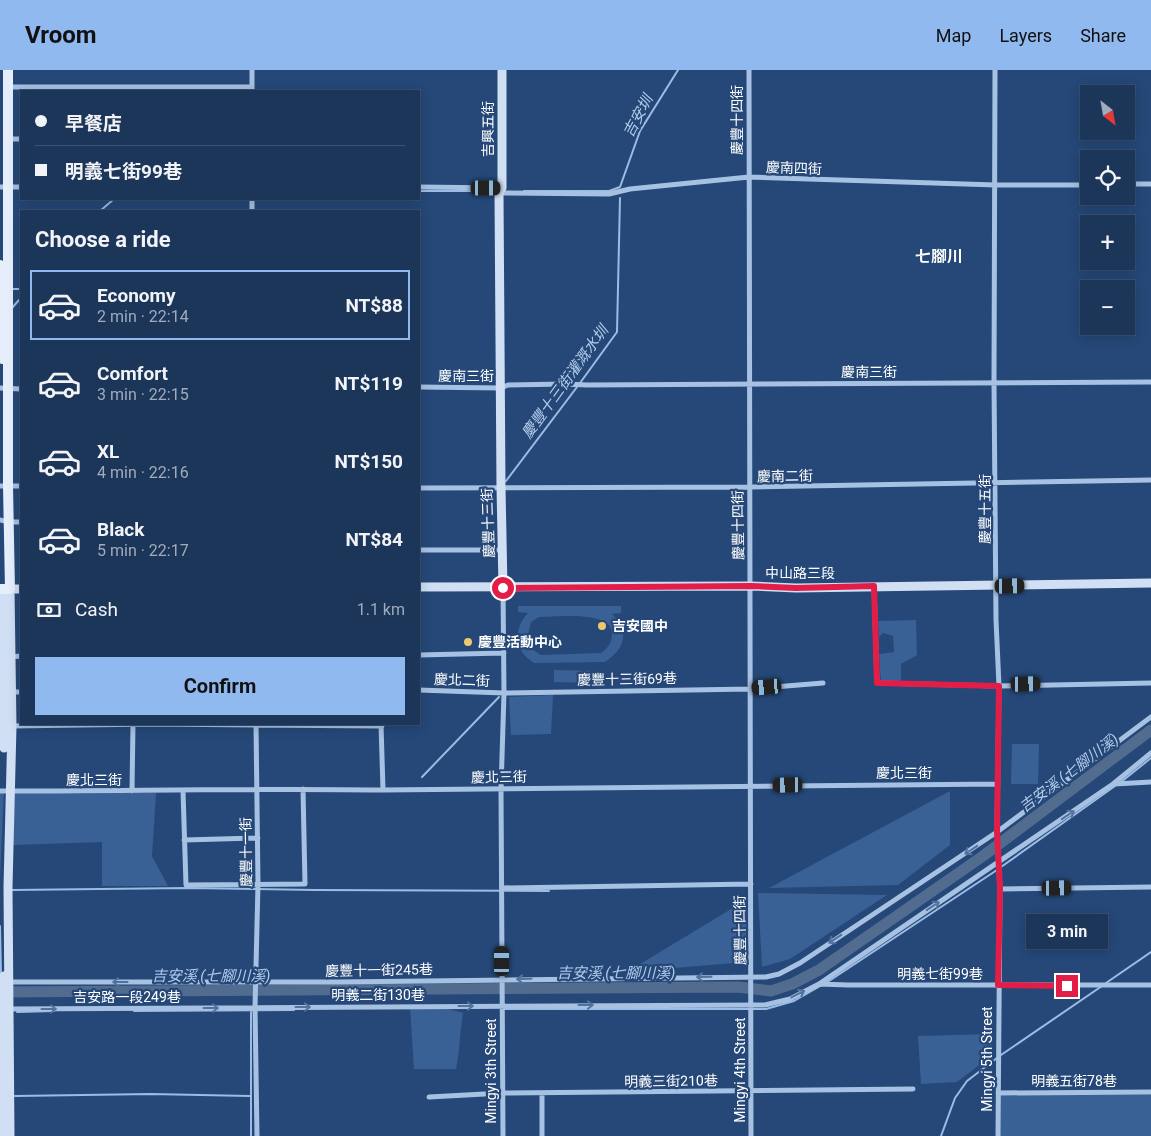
<!DOCTYPE html>
<meta charset="utf-8">
<style>
body{margin:0;font-family:Roboto,"Noto Sans TC",sans-serif;background:#253e60;color:#f1f3f6;height:100vh;display:flex;flex-direction:column;font-size:19px;white-space:nowrap}
*{box-sizing:border-box;margin:0}
p{font-size:16px;color:#a0abbb}
.icon{flex:none;width:28px;height:28px;fill:none;stroke:currentColor;stroke-width:2;stroke-linecap:round;stroke-linejoin:round}
.map{position:relative;flex:1;overflow:hidden}
.panel{position:absolute;left:20px;top:140px;width:400px;height:515px;display:flex;flex-direction:column;background:#1c365a;border-radius:0px;box-shadow:0 2px 12px #0003,0 0 0 1px #3a5070}
.panel>*{flex:none}
.top-card{position:absolute;left:20px;top:20px;width:400px;height:110px;border-radius:0px;box-shadow:0 2px 12px #0003,0 0 0 1px #3a5070;display:grid;align-content:center;height:110px;padding:0 15px;background:#1c365a}
.needle{width:32px;rotate:149deg}
.tools{position:absolute;left:1080px;top:15px;display:grid;gap:10px}
.tools a{display:grid;place-items:center;width:55px;height:55px;border-radius:0px;background:#1c365a;box-shadow:0 2px 12px #0003,0 0 0 1px #3a5070;font-size:25px}
.end{position:absolute;width:22px;height:22px;margin:-11px;border:6px solid #e11d48;background:#fff;box-shadow:0 0 0 2px #fff}
.from{border-radius:50%}
.bubble{position:absolute;height:35px;border-radius:0px;background:#1c365a;box-shadow:0 2px 12px #0003,0 0 0 1px #3a5070;font-size:16px;font-weight:700;line-height:35px;text-align:center}
.car{position:absolute;width:15px;height:30px;margin:-15px -8px;border-radius:6px;box-shadow:0 0 4px 1px #0007;background:linear-gradient(#222 24%,#8ab4d8 0 40%,#222 0 76%,#8ab4d8 0 86%,#222 0)}
.top-card b{display:flex;align-items:center;gap:18px;height:48px;font-size:19px}
.top-card b+b{border-top:1px solid #3a5070}
.top-card i{width:12px;height:12px;background:#f1f3f6}
ul{padding:0;list-style:none}
li{display:flex;align-items:center;gap:15px;height:70px;margin:0 10px 8px;padding:0 5px;border:2px solid transparent;border-radius:0px}
li div{flex:1}
li b{display:block;font-size:19px}
li em{font-style:normal;font-weight:700}
li.current{border-color:#90b9f0}
li>.icon{width:45px;height:45px;stroke-width:1.5}
h2{padding:0 15px;font-size:22px;line-height:60px}
.pay{display:flex;align-items:center;gap:12px;height:55px;padding:0 15px;font-size:19px}
.pay p{margin-inline-start:auto}
.action{display:flex;gap:10px;margin-top:auto;padding:10px 15px}
.action a{flex:1;height:58px;border-radius:0px;background:#90b9f0;color:#111;font-size:20px;font-weight:700;line-height:58px;text-align:center}
header{display:flex;align-items:center;gap:30px;box-sizing:border-box;height:70px;padding:0 25px;background:#90b9f0;color:#111}
header strong{font-size:24px}
nav{display:flex;gap:28px;margin-inline-start:auto;font-size:18px}
.map>svg:first-child{display:block}
.green{fill:#396195;fill-rule:evenodd}
.lines{fill:none;stroke-linecap:round;stroke-linejoin:round}
.stream{stroke:#9bbce4;stroke-width:2}
.river{stroke:#526c90;stroke-width:11}
.street{stroke:#a7c1e3;stroke-width:5}
.secondary{stroke:#d0dff3;stroke-width:9}
.primary{stroke:#e6eefc;stroke-width:10}
.oneway{stroke:#52729d}
.route{stroke:#e11d48;stroke-width:6}
.poi-dot{fill:#ecc96c;stroke:#254878;stroke-width:2}
.labels{text-anchor:middle;stroke-width:4.5;stroke-linejoin:round;paint-order:stroke}
.street-label{font-size:14px;fill:#fff;stroke:#254878}
.poi-label{font-size:14px;font-weight:bold;fill:#fff;stroke:#254878;text-anchor:start}
.water-label{font-size:15px;font-style:italic;fill:#b2cbeb;stroke:#254878}
.quarter-label{font-size:16px;font-weight:bold;fill:#fff;stroke:#254878}
</style>
<header>
<strong>Vroom</strong>
<nav><a>Map</a><a>Layers</a><a>Share</a></nav>
</header>
<div class="map">
<svg width="1151" height="1066" viewBox="0 0 1151 1066">
<rect width="100%" height="100%" fill="#254878"/>
<!-- green -->
<path class="green" d="M 518,536 L 621,536 L 621,543 L 612,544 C 630,563 625,578 605,592 L 534,593 C 514,581 513,559 528,543 L 518,542 ZM 539,547 C 555,547 613,540 612,564 C 612,573 607,579 601,583 L 541,585 L 530,578 L 527,568 L 531,552 Z
M 916,550 L 917,585 L 901,594 L 901,611 L 881,612 L 879,584 L 894,582 L 893,566 L 883,563 L 879,567 L 878,551 Z
M 554,600 L 591,601 L 591,613 L 554,612 Z
M 553,625 L 551,664 L 511,665 L 509,627 Z
M 1012,674 L 1039,674 L 1038,714 L 1011,714 Z
M 0,721 L 4,721 L 0,808 Z
M 950,721 L 950,775 L 898,815 L 769,818 Z
M 10,722 L 156,723 L 152,786 L 168,816 L 102,816 L 102,772 L 12,775 Z
M 758,823 L 887,825 L 790,889 L 762,897 Z
M 746,830 L 746,892 L 627,902 Z
M 410,937 L 441,937 L 463,943 C 460,961 460,981 456,999 L 414,999 Z
M 992,964 L 991,986 L 957,1012 L 921,1014 L 918,966 Z
M 1000,1025 L 1151,1025 L 1151,1066 L 1000,1066 Z"/>
<g class="lines">
<!-- stream -->
<path class="stream" d="M 419,121 L 495,121
M 524,121 L 609,121 L 620,117 L 640,61 L 678,0
M 100,141 L 114,129
M 11,219 L 21,219
M 12,238 L 19,230
M 580,313 L 617,262 L 620,128
M 506,411 L 577,317
M 422,707 L 499,627
M 1121,712 L 1151,688
M 1001,797 L 1115,716
M 12,820 L 188,818 L 315,820 L 549,821
M 0,856 L 1,905
M 826,913 L 997,800
M 1106,913 L 1151,882
M 504,939 L 766,939 L 794,931 L 822,915
M 134,941 L 294,940
M 251,941 L 251,1066
M 17,942 L 54,941
M 1001,985 L 1102,916
M 15,1026 L 151,1024 L 250,1026
M 941,1066 L 955,1028 L 967,1011 L 997,988"/>
<!-- river -->
<path class="river" d="M 0,922 L 738,917 L 771,921 L 792,914 L 819,900 L 983,786 L 1151,660"/>
<!-- street -->
<path class="street" d="M 252,0 L 252,21
M 749,0 L 751,1066
M 995,0 L 994,312 L 996,550 L 999,616 L 997,762 L 1000,819 L 998,1066
M 8,17 L 252,17
M 8,69 L 21,69
M 1126,114 L 1151,114
M 0,117 L 21,117
M 419,117 L 502,118
M 499,123 L 609,124 L 630,119 L 749,107 L 996,115 L 1089,115
M 252,141 L 252,129
M 419,317 L 501,318 L 508,315 L 565,314 L 587,315 L 1151,312
M 0,318 L 21,319
M 0,416 L 21,416
M 419,418 L 749,417 L 1151,410
M 0,450 L 9,452 L 21,452
M 419,480 L 503,480
M 874,516 L 877,613 L 999,616 L 1151,613
M 419,585 L 504,583
M 10,587 L 21,586
M 419,620 L 504,623 L 751,619 L 823,613
M 10,622 L 21,622
M 256,654 L 258,814 L 255,937 L 257,1066
M 381,654 L 383,720
M 11,656 L 154,654 L 382,656
M 1114,714 L 1151,712
M 0,721 C 128,721 256,718 383,720 L 998,714
M 132,721 L 133,654
M 183,721 L 186,815 L 305,814 L 303,719
M 184,770 L 258,768
M 502,818 L 751,814
M 1000,819 L 1151,817
M 7,912 L 337,912 L 766,907 L 779,904 L 800,893 L 997,762 L 1151,647
M 819,914 L 848,915 L 1151,915
M 9,939 L 765,935 L 790,929 L 819,914 L 1113,714 L 1151,683
M 998,1023 L 1151,1022
M 429,1027 L 503,1023 L 913,1019
M 503,1066 L 501,719 L 504,623 L 503,518
M 542,1066 L 542,1023"/>
<!-- secondary -->
<path class="secondary" d="M 502,0 L 502,118 L 499,123 L 501,417 L 503,518
M 419,517 L 751,516 L 796,518 L 1151,513
M 4,519 L 4,678
M 3,1066 L 4,906
M 10,1066 L 8,817 L 12,656 L 10,519 L 21,519"/>
<!-- primary -->
<path class="primary" d="M 0,195 L 2,289
M 0,519 L 10,519 L 8,416 L 8,0"/>
</g>
<!-- one-way arrows -->
<defs><path id="oneway-shaft" d="M-6 0H5M1.5-3L5.5 0L1.5 3" fill="none" stroke-width="1.6" stroke-linecap="round" stroke-linejoin="round" transform="scale(1.25)"/></defs>
<g class="oneway">
<use href="#oneway-shaft" transform="translate(1068 745) rotate(-34)"/>
<use href="#oneway-shaft" transform="translate(971 780) rotate(146)"/>
<use href="#oneway-shaft" transform="translate(933 836) rotate(-34)"/>
<use href="#oneway-shaft" transform="translate(835 869) rotate(147)"/>
<use href="#oneway-shaft" transform="translate(704 907) rotate(179)"/>
<use href="#oneway-shaft" transform="translate(524 909) rotate(179)"/>
<use href="#oneway-shaft" transform="translate(120 912) rotate(180)"/>
<use href="#oneway-shaft" transform="translate(798 924) rotate(-27)"/>
<use href="#oneway-shaft" transform="translate(586 935)"/>
<use href="#oneway-shaft" transform="translate(466 936)"/>
<use href="#oneway-shaft" transform="translate(303 937)"/>
<use href="#oneway-shaft" transform="translate(211 938)"/>
<use href="#oneway-shaft" transform="translate(49 939)"/>
</g>
<g class="lines">
<!-- route -->
<path class="route" d="M 503,518 L 751,516 L 796,518 L 874,516 L 877,613 L 999,616 L 997,762 L 1000,819 L 998,915 L 1067,916"/>
</g>
<!-- markers -->
<g class="poi-dot">
<circle cx="602" cy="556" r="5"/>
<circle cx="468" cy="572" r="5"/>
</g>
<g class="labels">
<!-- street labels -->
<g class="street-label">
<text transform="translate(737 50) rotate(-90)" y="5">慶豐十四街</text>
<text transform="translate(488 59) rotate(-90)" y="5">吉興五街</text>
<text transform="translate(794 98) rotate(2)" y="5">慶南四街</text>
<text x="869" y="307">慶南三街</text>
<text x="466" y="311">慶南三街</text>
<text transform="translate(785 406) rotate(-1)" y="5">慶南二街</text>
<text transform="translate(985 439) rotate(-90)" y="5">慶豐十五街</text>
<text transform="translate(488 453) rotate(-92)" y="5">慶豐十三街</text>
<text transform="translate(738 455) rotate(-91)" y="5">慶豐十四街</text>
<text x="800" y="508">中山路三段</text>
<text transform="translate(627 609) rotate(-1)" y="5">慶豐十三街69巷</text>
<text transform="translate(462 610) rotate(2)" y="5">慶北二街</text>
<text x="904" y="708">慶北三街</text>
<text transform="translate(499 707) rotate(-1)" y="5">慶北三街</text>
<text x="94" y="715">慶北三街</text>
<text transform="translate(246 782) rotate(-91)" y="5">慶豐十一街</text>
<text transform="translate(740 860) rotate(-91)" y="5">慶豐十四街</text>
<text transform="translate(379 900) rotate(-1)" y="5">慶豐十一街245巷</text>
<text x="940" y="909">明義七街99巷</text>
<text x="378" y="930">明義二街130巷</text>
<text x="127" y="932">吉安路一段249巷</text>
<text transform="translate(987 989) rotate(-90)" y="5">Mingyi 5th Street</text>
<text transform="translate(740 1000) rotate(-90)" y="5">Mingyi 4th Street</text>
<text transform="translate(491 1001) rotate(-90)" y="5">Mingyi 3th Street</text>
<text transform="translate(671 1011) rotate(-1)" y="5">明義三街210巷</text>
<text x="1074" y="1016">明義五街78巷</text>
</g>
<!-- poi labels -->
<g class="poi-label">
<text x="612" y="561">吉安國中</text>
<text x="478" y="577">慶豐活動中心</text>
</g>
<!-- water labels -->
<g class="water-label">
<text transform="translate(638 46) rotate(-62)" y="5">吉安圳</text>
<text transform="translate(565 312) rotate(-54)" y="5">慶豐十三街灌溉水圳</text>
<text transform="translate(1069 703) rotate(-37)" y="5">吉安溪 (七腳川溪)</text>
<text x="616" y="908">吉安溪 (七腳川溪)</text>
<text x="211" y="911">吉安溪 (七腳川溪)</text>
</g>
<!-- quarter labels -->
<g class="quarter-label">
<text x="939" y="192">七腳川</text>
</g>
</g>
</svg>
<div class="tools">
<a><svg class="needle" viewBox="-14 -14 28 28"><path d="M0-13l5 13h-10z" fill="#e53935"/><path d="M0 13l5-13h-10z" fill="#a0abbb"/></svg></a>
<a><svg class="icon" aria-label="locate" viewBox="0 0 24 24"><circle cx="12" cy="12" r="6"/><path d="M12 2v4M12 18v4M2 12h4M18 12h4"/></svg></a>
<a>+</a>
<a>−</a>
</div>
<i class="end from" style="left:503px;top:518px"></i>
<i class="end" style="left:1067px;top:916px"></i>
<div class="bubble" style="left:1026px;top:844px;width:82px">3 min</div>
<i class="car" style="left:486px;top:118px;rotate:90deg"></i>
<i class="car" style="left:1010px;top:516px;rotate:89deg"></i>
<i class="car" style="left:1026px;top:614px;rotate:89deg"></i>
<i class="car" style="left:767px;top:617px;rotate:265deg"></i>
<i class="car" style="left:788px;top:715px;rotate:269deg"></i>
<i class="car" style="left:1057px;top:818px;rotate:89deg"></i>
<i class="car" style="left:502px;top:891px;rotate:0deg"></i>
<div class="top-card">
<b><i class="from"></i>早餐店</b>
<b><i></i>明義七街99巷</b>
</div>
<section class="panel">
<h2>Choose a ride</h2>
<ul>
<li class="current"><svg class="icon" aria-label="car" viewBox="0 0 24 24"><path d="M5 17H2v-5l4-1 3-4h7l3 4 3 1v5h-3M9 17h6M6 11h13"/><circle cx="7" cy="17" r="2"/><circle cx="17" cy="17" r="2"/></svg><div><b>Economy</b><p>2 min · 22:14</p></div><em>NT$88</em></li>
<li><svg class="icon" aria-label="car" viewBox="0 0 24 24"><path d="M5 17H2v-5l4-1 3-4h7l3 4 3 1v5h-3M9 17h6M6 11h13"/><circle cx="7" cy="17" r="2"/><circle cx="17" cy="17" r="2"/></svg><div><b>Comfort</b><p>3 min · 22:15</p></div><em>NT$119</em></li>
<li><svg class="icon" aria-label="car" viewBox="0 0 24 24"><path d="M5 17H2v-5l4-1 3-4h7l3 4 3 1v5h-3M9 17h6M6 11h13"/><circle cx="7" cy="17" r="2"/><circle cx="17" cy="17" r="2"/></svg><div><b>XL</b><p>4 min · 22:16</p></div><em>NT$150</em></li>
<li><svg class="icon" aria-label="car" viewBox="0 0 24 24"><path d="M5 17H2v-5l4-1 3-4h7l3 4 3 1v5h-3M9 17h6M6 11h13"/><circle cx="7" cy="17" r="2"/><circle cx="17" cy="17" r="2"/></svg><div><b>Black</b><p>5 min · 22:17</p></div><em>NT$84</em></li>
</ul>
<div class="pay"><svg class="icon" aria-label="cash" viewBox="0 0 24 24"><path d="M3 7h18v10H3z"/><circle cx="12" cy="12" r="2"/></svg>Cash<p>1.1 km</p></div>
<div class="action"><a>Confirm</a></div>
</section>
</div>
